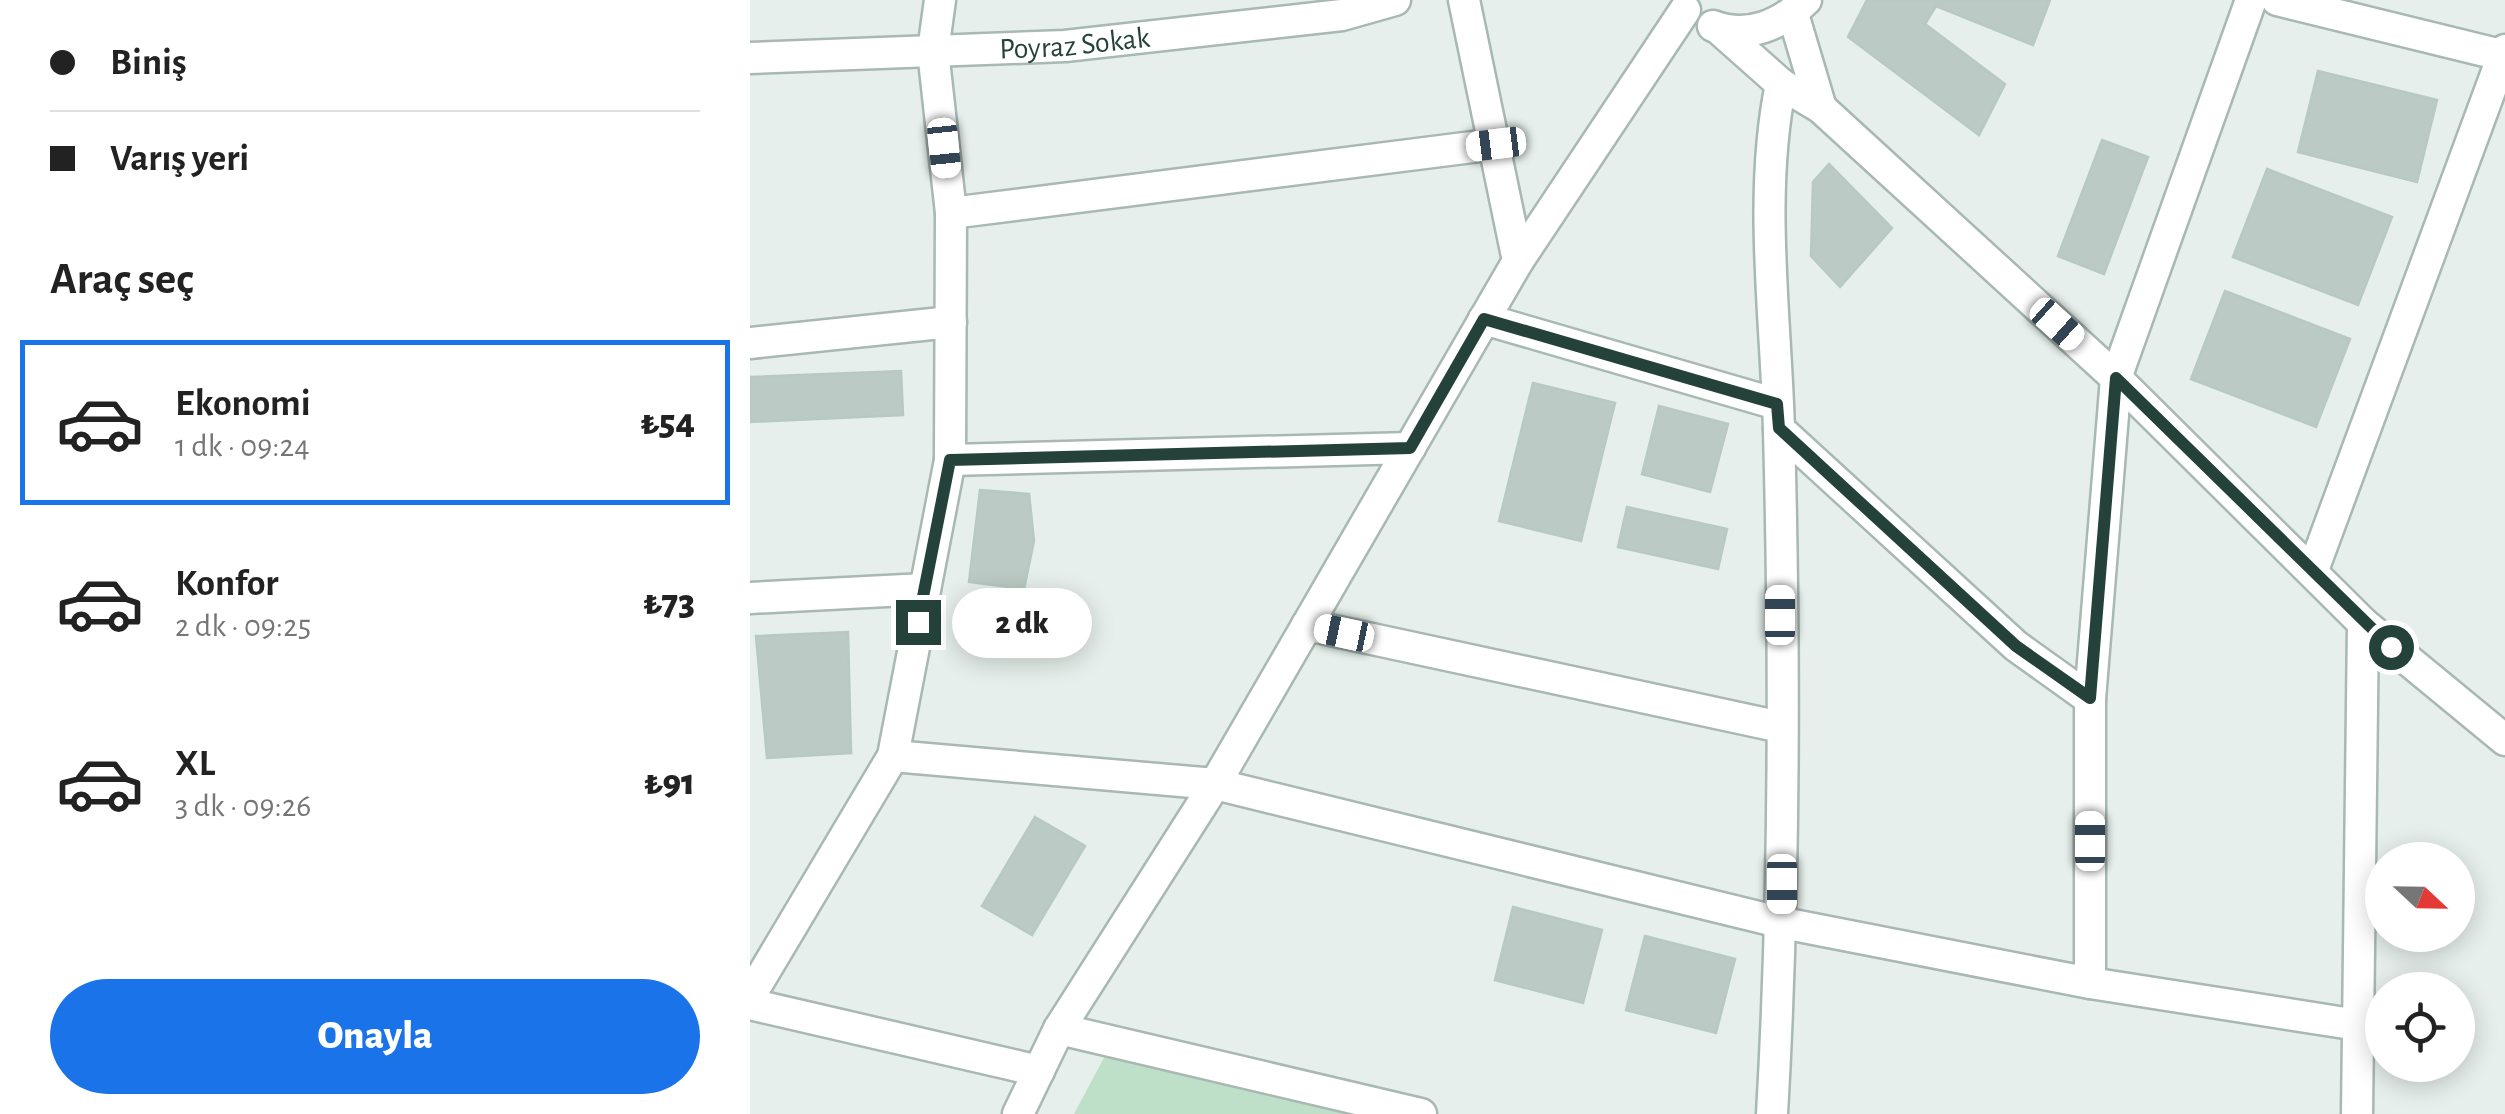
<!DOCTYPE html>
<html lang="tr">
<meta charset="utf-8">
<style>
body{margin:0;font-family:"Alegreya Sans",sans-serif;background:#f2f2f2;color:#222;height:100vh;display:flex;flex-direction:column;font-size:38px;white-space:nowrap}
*{box-sizing:border-box;margin:0}
p{font-size:32px;color:#767676}
.icon{flex:none;width:55px;height:55px;fill:none;stroke:currentColor;stroke-width:2;stroke-linecap:round;stroke-linejoin:round}
.map{position:relative;flex:1;overflow:hidden}
.details{display:flex;flex-direction:column;background:#fff;width:750px}
.details>*{flex:none}
.hud{display:grid;align-content:center;height:220px;padding:0 50px;background:#fff}
.needle{width:65px;rotate:112deg}
.buttons{position:absolute;left:1615px;top:842px;display:grid;gap:20px}
.buttons a{display:grid;place-items:center;width:110px;height:110px;border-radius:50%;background:#fff;box-shadow:0 5px 25px #0003;font-size:50px}
.end{position:absolute;width:45px;height:45px;margin:-22px;border:12px solid #24423a;background:#fff;box-shadow:0 0 0 5px #fff}
.from{border-radius:50%}
.bubble{position:absolute;height:70px;border-radius:35px;background:#fff;box-shadow:0 5px 25px #0003;font-size:32px;font-weight:800;line-height:70px;text-align:center}
.car{position:absolute;width:30px;height:60px;margin:-30px -15px;border-radius:12px;box-shadow:0 0 8px 2px #0007;background:linear-gradient(#fff 24%,#345 0 40%,#fff 0 76%,#345 0 86%,#fff 0)}
.hud b{display:flex;align-items:center;gap:35px;height:95px;font-size:38px}
.hud b+b{border-top:2px solid #e0e0e0}
.hud i{width:25px;height:25px;background:#222}
ul{padding:0;list-style:none}
li{display:flex;align-items:center;gap:30px;height:165px;margin:0 20px 15px;padding:0 30px;border:5px solid transparent;border-radius:0px}
li div{flex:1}
li b{display:block;font-size:38px}
li em{font-style:normal;font-weight:800}
li.on{border-color:#1a73e8}
li>.icon{width:90px;height:90px;stroke-width:1.5}
h2{padding:0 50px;font-size:45px;line-height:120px}
.primary-button{display:flex;gap:20px;margin-top:auto;padding:20px 50px}
.primary-button a{flex:1;height:115px;border-radius:60px;background:#1a73e8;color:#fff;font-size:40px;font-weight:800;line-height:115px;text-align:center}
main{display:flex;flex:1;min-height:0}
.map>svg:first-child{display:block}
.green{fill:#bfe0c8}
.building{fill:#bbcac4;stroke:#b8c9c2;stroke-width:2.5}
.lines{fill:none;stroke-linecap:round;stroke-linejoin:round}
.minor-casing{stroke:#a8b8b2;stroke-width:35}
.minor{stroke:#fff;stroke-width:30}
.route{stroke:#24423a;stroke-width:12}
.labels{text-anchor:middle;stroke-width:9;stroke-linejoin:round;paint-order:stroke}
.street-label{font-size:30px;fill:#24423a;stroke:#f7fbf9}
</style>
<main>
<section class="details">
<div class="hud">
<b><i class="from"></i>Biniş</b>
<b><i></i>Varış yeri</b>
</div>
<h2>Araç seç</h2>
<ul>
<li class="on"><svg class="icon" aria-label="car" viewBox="0 0 24 24"><path d="M5 17H2v-5l4-1 3-4h7l3 4 3 1v5h-3M9 17h6M6 11h13"/><circle cx="7" cy="17" r="2"/><circle cx="17" cy="17" r="2"/></svg><div><b>Ekonomi</b><p>1 dk · 09:24</p></div><em>₺54</em></li>
<li><svg class="icon" aria-label="car" viewBox="0 0 24 24"><path d="M5 17H2v-5l4-1 3-4h7l3 4 3 1v5h-3M9 17h6M6 11h13"/><circle cx="7" cy="17" r="2"/><circle cx="17" cy="17" r="2"/></svg><div><b>Konfor</b><p>2 dk · 09:25</p></div><em>₺73</em></li>
<li><svg class="icon" aria-label="car" viewBox="0 0 24 24"><path d="M5 17H2v-5l4-1 3-4h7l3 4 3 1v5h-3M9 17h6M6 11h13"/><circle cx="7" cy="17" r="2"/><circle cx="17" cy="17" r="2"/></svg><div><b>XL</b><p>3 dk · 09:26</p></div><em>₺91</em></li>
</ul>
<div class="primary-button"><a>Onayla</a></div>
</section>
<div class="map">
<svg width="1755" height="1114" viewBox="0 0 1755 1114">
<rect width="100%" height="100%" fill="#e6efeb"/>
<!-- green -->
<path class="green" d="M 356,1054 L 600,1114 L 324,1114 Z"/>
<!-- building -->
<path class="building" d="M 1117,0 L 1300,0 L 1283,45 L 1186,6 L 1175,24 L 1255,84 L 1229,135 L 1098,37 Z
M 1568,71 L 1687,100 L 1667,182 L 1548,152 Z
M 1352,140 L 1398,157 L 1354,274 L 1308,256 Z
M 1079,164 L 1142,228 L 1090,287 L 1061,256 L 1063,182 Z
M 1517,169 L 1642,217 L 1608,305 L 1483,257 Z
M 1475,291 L 1600,339 L 1566,427 L 1441,379 Z
M 151,371 L 153,415 L 0,422 L 0,377 Z
M 783,383 L 865,403 L 831,541 L 749,521 Z
M 909,406 L 978,424 L 960,492 L 892,474 Z
M 230,490 L 279,494 L 284,541 L 274,589 L 219,582 Z
M 877,507 L 977,529 L 968,569 L 868,547 Z
M 98,632 L 101,753 L 17,758 L 6,636 Z
M 285,817 L 335,846 L 282,935 L 232,906 Z
M 763,907 L 852,930 L 833,1003 L 745,980 Z
M 895,936 L 985,959 L 966,1033 L 876,1010 Z"/>
<g class="lines">
<defs>
<g id="minor">
<path d="M 714,0 L 768,261"/>
<path d="M 1527,0 L 1755,56"/>
<path d="M 1043,14 L 1071,108"/>
<path d="M 963,26 C 998,39 1031,25 1056,0"/>
<path d="M 969,29 L 1031,84 L 1071,108 L 1366,378 L 1613,623 L 1755,740"/>
<path id="s1" d="M 0,58 L 315,46 L 592,15 L 645,0"/>
<path d="M 201,213 L 746,144"/>
<path d="M 734,319 L 1027,404"/>
<path d="M 0,343 L 201,322"/>
<path d="M 1029,429 L 1266,646 L 1340,699"/>
<path d="M 200,460 L 660,448"/>
<path d="M 1563,570 L 1755,50"/>
<path d="M 0,598 L 175,589"/>
<path d="M 557,625 L 1031,727"/>
<path d="M 143,756 L 465,784 L 1033,923 L 1340,983 L 1608,1025"/>
<path d="M 1340,983 L 1340,699 L 1366,378 L 1501,0"/>
<path d="M 0,996 L 143,756 L 200,460 L 201,213 L 183,51 L 190,0"/>
<path d="M 0,1004 L 289,1071"/>
<path d="M 309,1029 L 671,1114"/>
<path d="M 268,1114 L 309,1029 L 465,784 L 768,261 L 935,10"/>
<path d="M 1022,1114 C 1035,887 1035,659 1029,431 C 1026,317 1008,196 1031,84"/>
<path d="M 1607,1114 L 1613,623"/>
</g>
</defs>
<!-- minor casing -->
<use href="#minor" class="minor-casing"/>
<!-- minor -->
<use href="#minor" class="minor"/>
</g>
<g class="lines">
<!-- route -->
<path class="route" d="M 168,622 L 200,460 L 660,448 L 734,319 L 1027,404 L 1029,428 L 1266,646 L 1340,698 L 1366,378 L 1641,647"/>
</g>
<g class="labels">
<!-- street labels -->
<g class="street-label">
<text dy="10" stroke="none"><textPath href="#s1" startOffset="325">Poyraz Sokak</textPath></text>
</g>
</g>
</svg>
<div class="buttons">
<a><svg class="needle" viewBox="-14 -14 28 28"><path d="M0-13l5 13h-10z" fill="#e53935"/><path d="M0 13l5-13h-10z" fill="#767676"/></svg></a>
<a><svg class="icon" aria-label="locate" viewBox="0 0 24 24"><circle cx="12" cy="12" r="6"/><path d="M12 2v4M12 18v4M2 12h4M18 12h4"/></svg></a>
</div>
<i class="end from" style="left:1641px;top:647px"></i>
<i class="end" style="left:168px;top:622px"></i>
<div class="bubble" style="left:202px;top:588px;width:140px">2 dk</div>
<i class="car" style="left:746px;top:144px;rotate:263deg"></i>
<i class="car" style="left:194px;top:148px;rotate:174deg"></i>
<i class="car" style="left:1307px;top:324px;rotate:132deg"></i>
<i class="car" style="left:1030px;top:615px;rotate:0deg"></i>
<i class="car" style="left:594px;top:633px;rotate:282deg"></i>
<i class="car" style="left:1340px;top:841px;rotate:0deg"></i>
<i class="car" style="left:1032px;top:884px;rotate:180deg"></i>
</div>
</main>
